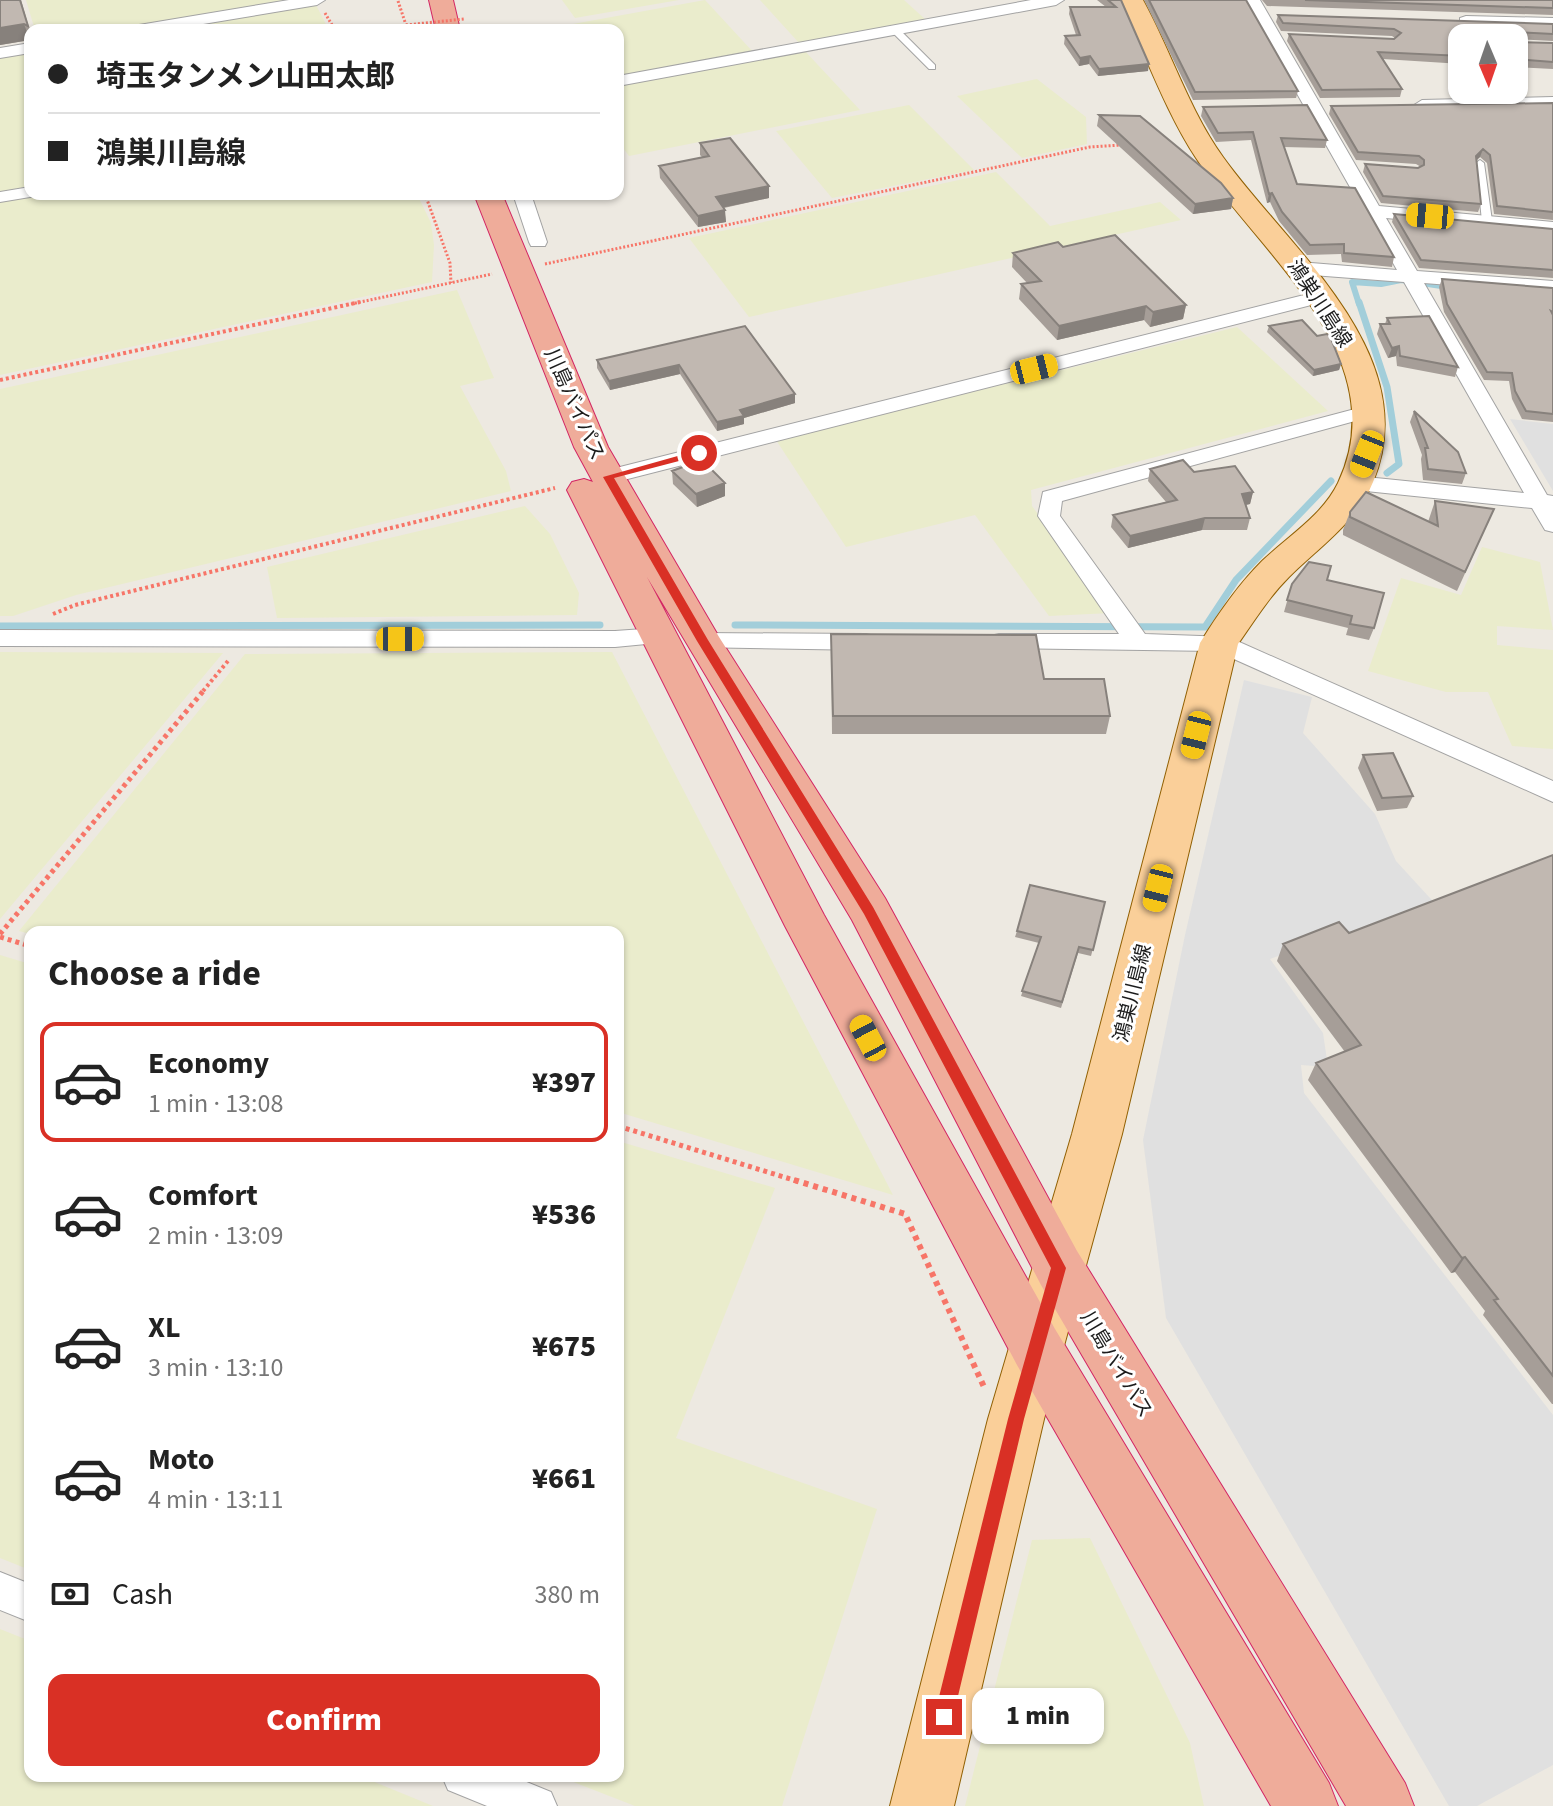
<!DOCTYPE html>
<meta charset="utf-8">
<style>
body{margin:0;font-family:"Source Sans 3","Noto Sans JP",sans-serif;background:#f2f2f2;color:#222;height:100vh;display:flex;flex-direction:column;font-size:30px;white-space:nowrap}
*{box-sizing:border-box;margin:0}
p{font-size:26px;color:#767676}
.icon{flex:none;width:44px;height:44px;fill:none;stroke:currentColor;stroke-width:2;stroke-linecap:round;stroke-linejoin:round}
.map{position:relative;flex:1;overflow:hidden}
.panel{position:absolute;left:24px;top:926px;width:600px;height:856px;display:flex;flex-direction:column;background:#fff;border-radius:16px;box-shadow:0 2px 6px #0004}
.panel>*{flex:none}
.guide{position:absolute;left:24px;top:24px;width:600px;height:176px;border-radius:16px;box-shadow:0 2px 6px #0004;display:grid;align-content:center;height:176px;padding:0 24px;background:#fff}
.needle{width:52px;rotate:178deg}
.fabs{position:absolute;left:1448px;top:24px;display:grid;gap:16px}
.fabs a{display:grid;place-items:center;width:80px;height:80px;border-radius:16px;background:#fff;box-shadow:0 2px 6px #0004;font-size:40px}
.end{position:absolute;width:36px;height:36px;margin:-18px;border:10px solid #d93025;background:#fff;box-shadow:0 0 0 4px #fff}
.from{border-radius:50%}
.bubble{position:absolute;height:56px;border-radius:16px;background:#fff;box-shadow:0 2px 6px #0004;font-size:26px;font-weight:800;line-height:56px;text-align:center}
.car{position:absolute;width:24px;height:48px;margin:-24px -12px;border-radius:10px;box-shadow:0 0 6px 2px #0007;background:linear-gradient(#f5c518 24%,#345 0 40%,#f5c518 0 76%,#345 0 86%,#f5c518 0)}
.guide b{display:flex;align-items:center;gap:28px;height:76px;font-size:30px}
.guide b+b{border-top:2px solid #e0e0e0}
.guide i{width:20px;height:20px;background:#222}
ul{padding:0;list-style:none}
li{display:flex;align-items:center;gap:24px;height:120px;margin:0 16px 12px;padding:0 8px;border:4px solid transparent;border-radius:16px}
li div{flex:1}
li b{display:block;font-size:30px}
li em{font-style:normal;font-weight:800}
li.active{border-color:#d93025}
li>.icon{width:72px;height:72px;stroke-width:1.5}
h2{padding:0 24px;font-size:36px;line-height:96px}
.pay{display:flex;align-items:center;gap:20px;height:88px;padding:0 24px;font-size:30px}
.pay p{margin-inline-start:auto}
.button{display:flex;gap:16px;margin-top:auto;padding:16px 24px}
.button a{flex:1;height:92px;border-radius:16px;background:#d93025;color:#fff;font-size:32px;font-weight:800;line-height:92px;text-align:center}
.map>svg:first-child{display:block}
.farmland{fill:#eaeccc}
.parking{fill:#e0e0e0}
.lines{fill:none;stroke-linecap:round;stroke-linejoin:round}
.stream-far1{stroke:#a2ceda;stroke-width:6}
.stream{stroke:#a2ceda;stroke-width:7}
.service-casing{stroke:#a3a3a3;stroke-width:2}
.minor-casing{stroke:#a3a3a3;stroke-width:2}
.primary-casing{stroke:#916003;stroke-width:2}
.trunk-casing{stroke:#d32664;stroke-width:2}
.path-far3{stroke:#f77568;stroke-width:3;stroke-dasharray:2 2;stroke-linecap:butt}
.path-far2{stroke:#f77568;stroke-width:4;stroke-dasharray:3 3;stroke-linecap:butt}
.path-far1{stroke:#f77568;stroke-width:5;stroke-dasharray:4 4;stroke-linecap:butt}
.path{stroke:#f77568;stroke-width:6;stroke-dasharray:5 5;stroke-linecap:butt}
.service{fill:#fff;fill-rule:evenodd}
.minor{fill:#fff;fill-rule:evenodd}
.primary{fill:#facf99;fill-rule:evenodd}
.trunk{fill:#efac9a;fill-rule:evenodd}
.path-bridge{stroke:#f77568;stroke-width:3;stroke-dasharray:2 2;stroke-linecap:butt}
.wall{fill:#a69e98}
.shaded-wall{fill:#87817c}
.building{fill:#c1b8b1;stroke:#87817c;stroke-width:2}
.route{fill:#d93025}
.labels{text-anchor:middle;stroke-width:6;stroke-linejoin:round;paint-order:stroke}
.street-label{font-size:20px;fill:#1c1c1c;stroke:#fff}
</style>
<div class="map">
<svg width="1553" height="1806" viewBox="0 0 1553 1806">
<rect width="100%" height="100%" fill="#ede9e1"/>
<!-- farmland -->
<path class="farmland" d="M 26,0 L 290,0 L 109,30 L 35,30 Z
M 562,0 L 679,0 L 575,18 Z
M 705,0 L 754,53 L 618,78 L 618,30 L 540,30 Z
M 760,0 L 904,0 L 926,20 L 800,44 Z
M 316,5 L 329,30 L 164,30 Z
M 804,50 L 860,110 L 629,156 L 618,141 L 618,86 Z
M 30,53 L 30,186 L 0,192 L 0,58 Z
M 1037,79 L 1086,117 L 1087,144 L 1022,158 L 957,96 Z
M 909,105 L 974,170 L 832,198 L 776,131 Z
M 996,172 L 1050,226 L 1160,202 L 1181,220 L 749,317 L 689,238 Z
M 44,194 L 417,194 L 431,223 L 434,245 L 432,282 L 0,375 L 0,202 Z
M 457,290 L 494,378 L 460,386 L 506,471 L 511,491 L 76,595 L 13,616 L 0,616 L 0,389 Z
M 1237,327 L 1328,411 L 1031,490 L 1032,506 L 1111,613 L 1049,616 L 975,515 L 846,547 L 776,440 Z
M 525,506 L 550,534 L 579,593 L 577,615 L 277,618 L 267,567 Z
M 1482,547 L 1540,562 L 1553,630 L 1497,626 L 1497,645 L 1553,650 L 1553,749 L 1512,746 L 1488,692 L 1446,692 L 1368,671 L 1401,578 L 1461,595 Z
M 0,652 L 223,653 L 0,919 Z
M 612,652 L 893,1195 L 618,1112 L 618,932 L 30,934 L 19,931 L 245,654 Z
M 0,955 L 30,964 L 30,1570 L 0,1558 Z
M 618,1141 L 775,1188 L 676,1438 L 877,1509 L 782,1806 L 635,1806 L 558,1776 L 618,1776 Z
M 1090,1538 L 1190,1743 L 1204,1806 L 965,1806 L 1032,1540 Z
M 0,1629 L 30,1641 L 30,1776 L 360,1776 L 433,1806 L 0,1806 Z"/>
<!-- parking -->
<path class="parking" d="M 1510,419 L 1553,424 L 1553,491 Z
M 1244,680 L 1312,697 L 1303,733 L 1375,814 L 1396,861 L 1441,910 L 1346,947 L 1334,935 L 1270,959 L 1323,1033 L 1328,1067 L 1301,1065 L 1304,1093 L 1553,1415 L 1553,1765 L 1477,1806 L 1449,1806 L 1166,1318 L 1143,1140 L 1185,935 Z"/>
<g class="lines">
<!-- stream-far1 -->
<path class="stream-far1" d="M 1359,304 L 1352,282 L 1381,284 L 1401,280 L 1448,287"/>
<!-- stream -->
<path class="stream" d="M 1359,302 L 1387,387 L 1399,464 L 1387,473
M 735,625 L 1205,627 L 1236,580 L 1331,481
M 0,626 L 600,625"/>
<defs>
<path id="service" d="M 892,28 L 898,28 L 935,65 L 935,69 L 929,69 L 892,32 Z
M 1480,160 L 1484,163 L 1492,221 L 1487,224 L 1482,221 L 1476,163 Z"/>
<path id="minor" d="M 289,0 L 325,0 L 317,5 L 167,30 L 131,30 L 139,25 Z
M 1031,0 L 1064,0 L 1056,5 L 618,86 L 618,76 Z
M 1244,0 L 1260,0 L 1379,206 L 1553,222 L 1553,234 L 1386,218 L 1417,271 L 1553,281 L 1553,293 L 1424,283 L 1547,495 L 1553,496 L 1553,532 L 1545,530 L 1532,508 L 1356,490 L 1348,488 L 1345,483 L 1348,478 L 1356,476 L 1524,493 L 1404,282 L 1299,274 L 1289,268 L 1299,262 L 1397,270 Z
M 1466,16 L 1553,18 L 1553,28 L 1460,24 L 1460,18 Z
M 30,43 L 30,53 L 0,58 L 0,48 Z
M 1553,97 L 1553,107 L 1422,110 L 1414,105 L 1422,100 Z
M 30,187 L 30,194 L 36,196 L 0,202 L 0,192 Z
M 513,194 L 531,194 L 547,242 L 545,246 L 531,246 L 529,242 Z
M 1320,291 L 1327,293 L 1330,297 L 1327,301 L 608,484 L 597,477 L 600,472 Z
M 1370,405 L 1381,411 L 1377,415 L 1062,501 L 1060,516 L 1145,634 L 1228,637 L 1553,781 L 1553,802 L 1216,651 L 990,648 L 987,642 L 990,636 L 999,634 L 1119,634 L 1038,516 L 1043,492 Z
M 658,628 L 667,630 L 670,636 L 667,642 L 615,647 L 0,646 L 0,630 L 615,631 Z
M 702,633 L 866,634 L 875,636 L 878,642 L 875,648 L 866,650 L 693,647 L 690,641 L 693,635 Z
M 0,1572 L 30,1584 L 30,1622 L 0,1610 Z
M 442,1776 L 512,1776 L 551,1792 L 557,1806 L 487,1806 L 448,1790 Z"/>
<path id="primary" d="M 1119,0 L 1143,0 C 1171,51 1189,110 1223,157 C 1288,248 1426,355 1373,482 C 1357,522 1319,547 1289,577 C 1269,597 1254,621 1238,644 L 1122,1134 L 1044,1419 L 954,1806 L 890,1806 L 988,1419 L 1072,1134 L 1200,643 C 1218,614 1238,585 1262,561 C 1287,537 1322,516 1338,483 C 1398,357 1257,251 1196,158 C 1164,109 1145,52 1119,0 Z"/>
<path id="trunk" d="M 429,0 L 453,0 L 460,30 L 436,30 Z
M 474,194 L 502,194 L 608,447 L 719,637 L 885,898 L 1077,1251 L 1405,1783 L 1414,1806 L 1346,1806 L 1041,1285 L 852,920 L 647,577 L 824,915 L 1055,1329 L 1329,1783 L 1338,1806 L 1271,1806 L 1017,1365 L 785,926 L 567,490 L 572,482 L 584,479 L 593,482 L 574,447 Z"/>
</defs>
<!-- service casing -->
<use href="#service" class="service-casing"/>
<!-- minor casing -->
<use href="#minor" class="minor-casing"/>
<!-- primary casing -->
<use href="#primary" class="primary-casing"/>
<!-- trunk casing -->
<use href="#trunk" class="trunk-casing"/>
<!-- path-far3 -->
<path class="path-far3" d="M 398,1 L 406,25
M 325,13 L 335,30
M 425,194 L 450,263 L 451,283
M 545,264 L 1090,147 L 1122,145
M 351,304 L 492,274"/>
<!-- path-far2 -->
<path class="path-far2" d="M 0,380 L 360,302
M 53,614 L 75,605 L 555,488
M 203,691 L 228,661"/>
<!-- path-far1 -->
<path class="path-far1" d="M 0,934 L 205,689
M 0,937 L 30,946
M 618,1126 L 800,1182"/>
<!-- path -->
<path class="path" d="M 794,1180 L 905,1214 L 984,1387"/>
<!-- service -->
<use href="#service" class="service"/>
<!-- minor -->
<use href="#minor" class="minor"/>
<!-- primary -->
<use href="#primary" class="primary"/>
<!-- trunk -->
<use href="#trunk" class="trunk"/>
<!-- path-bridge -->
<path class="path-bridge" d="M 406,25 L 464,19"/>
</g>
<!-- wall -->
<path class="wall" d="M 0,0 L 21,0 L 30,31 L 30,40 L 0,45 Z
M 1097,0 L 1121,0 L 1148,71 L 1098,76 L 1089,64 L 1079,66 L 1064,44 L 1065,36 L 1076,35 L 1069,14 L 1070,7 L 1106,7 Z
M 1144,0 L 1246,0 L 1298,91 L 1296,98 L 1193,100 Z
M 1262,0 L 1553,0 L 1553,15 L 1267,6 Z
M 1278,15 L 1553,24 L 1553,41 L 1515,39 L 1516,42 L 1553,43 L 1553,69 L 1514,67 L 1514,38 L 1457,38 L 1462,39 L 1462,64 L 1383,59 L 1402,89 L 1400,97 L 1320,98 L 1287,41 L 1289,34 L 1394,39 L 1395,38 L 1392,36 L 1281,31 L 1276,22 Z
M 1553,103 L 1553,220 L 1494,214 L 1487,163 L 1480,157 L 1476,161 L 1481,204 L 1478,212 L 1381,203 L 1363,172 L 1365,164 L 1418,168 L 1421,167 L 1416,164 L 1356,160 L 1329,114 L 1331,106 Z
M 1203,107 L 1327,140 L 1325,148 L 1284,147 L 1297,184 L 1394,257 L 1392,267 L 1342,262 L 1341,254 L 1307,255 L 1279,221 L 1270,202 L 1267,203 L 1251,140 L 1216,142 L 1201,116 Z
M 1099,115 L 1233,198 L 1231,209 L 1193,214 L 1097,126 Z
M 700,143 L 769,186 L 769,198 L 724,208 L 726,222 L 698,227 L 660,178 L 659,166 L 702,157 L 700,155 Z
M 1394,214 L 1553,229 L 1553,278 L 1419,268 L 1392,222 Z
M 1063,247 L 1186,305 L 1183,319 L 1150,327 L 1144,320 L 1057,340 L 1019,299 L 1021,284 L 1027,283 L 1012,267 L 1013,253 Z
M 1442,279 L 1553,288 L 1553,422 L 1522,419 L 1512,399 L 1509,381 L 1484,380 L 1444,312 L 1439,287 Z
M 1387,318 L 1458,367 L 1455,377 L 1397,366 L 1396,356 L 1388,358 L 1377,334 L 1380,324 L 1385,324 Z
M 745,326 L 795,403 L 744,418 L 744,424 L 717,431 L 680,374 L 610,390 L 597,368 L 597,360 Z
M 1269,326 L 1317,336 L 1341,364 L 1339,370 L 1313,376 L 1267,332 Z
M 1414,411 L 1466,473 L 1462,484 L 1423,480 L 1421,459 L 1422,455 L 1410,422 Z
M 1150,469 L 1194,472 L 1253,492 L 1250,504 L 1246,505 L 1250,518 L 1247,530 L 1202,530 L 1128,548 L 1111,527 L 1113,515 L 1166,502 L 1148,481 Z
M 672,471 L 725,483 L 725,496 L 697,507 L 673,484 Z
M 1435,501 L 1486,527 L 1457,591 L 1343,535 L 1343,530 L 1350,512 L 1428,522 Z
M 1327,580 L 1374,628 L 1369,640 L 1346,635 L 1348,628 L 1284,612 L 1292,584 Z
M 831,634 L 1044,679 L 1110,716 L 1106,734 L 832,734 Z
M 1363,755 L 1413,796 L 1407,808 L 1377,811 L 1358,768 Z
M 1553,855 L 1553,1404 L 1552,1404 L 1483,1315 L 1485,1311 L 1455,1272 L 1451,1273 L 1308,1080 L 1316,1063 L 1345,1052 L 1277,961 L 1283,944 L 1349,933 Z
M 1105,902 L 1091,956 L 1078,953 L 1061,1008 L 1021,996 L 1039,943 L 1015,937 L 1017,931 Z"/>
<!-- shaded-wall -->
<path class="shaded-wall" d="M 24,24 L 30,40 L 0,45 L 0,28 Z
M 1090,56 L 1089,64 L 1079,66 L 1080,58 Z
M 1149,64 L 1148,71 L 1098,76 L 1099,69 Z
M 1483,149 L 1480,157 L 1473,163 L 1476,156 Z
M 769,186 L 769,198 L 716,209 L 716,197 Z
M 1272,193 L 1270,202 L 1267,203 L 1269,194 Z
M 1233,198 L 1231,209 L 1193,214 L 1195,204 Z
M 725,210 L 726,222 L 698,227 L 698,216 Z
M 1186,305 L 1183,319 L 1150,327 L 1153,312 Z
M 1146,306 L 1144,320 L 1057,340 L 1059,326 Z
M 1399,346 L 1396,356 L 1388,358 L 1392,348 Z
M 1341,364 L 1339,370 L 1313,376 L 1314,370 Z
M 679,365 L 680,374 L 610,390 L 609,381 Z
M 795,394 L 795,403 L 744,418 L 744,424 L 717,431 L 717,422 L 740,410 Z
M 725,483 L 725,496 L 697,507 L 696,494 Z
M 1253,492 L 1250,504 L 1239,506 L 1242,494 Z
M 1205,518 L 1202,530 L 1128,548 L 1130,536 Z
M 1465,1257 L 1455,1272 L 1451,1273 L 1462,1258 Z"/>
<!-- building -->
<path class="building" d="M 0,0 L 20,0 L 28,26 L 24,24 L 0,28 Z
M 1108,0 L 1121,0 L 1149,64 L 1099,69 L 1090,56 L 1080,58 L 1065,36 L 1080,35 L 1070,7 L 1116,7 Z
M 1149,0 L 1246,0 L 1298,91 L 1195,92 Z
M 1305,0 L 1553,0 L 1553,8 Z
M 1278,15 L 1553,24 L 1553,34 L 1517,32 L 1513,35 L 1516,42 L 1553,43 L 1553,62 L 1514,59 L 1514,38 L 1466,38 L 1466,31 L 1457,31 L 1457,39 L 1462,39 L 1462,56 L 1378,52 L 1402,89 L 1322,90 L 1289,34 L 1394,39 L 1401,33 L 1394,29 L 1283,23 Z
M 1553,103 L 1553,212 L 1497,206 L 1490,155 L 1483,149 L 1476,156 L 1481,204 L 1383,196 L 1365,164 L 1418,168 L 1424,165 L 1424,160 L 1419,156 L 1358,152 L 1331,106 Z
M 1307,105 L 1327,140 L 1281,138 L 1297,184 L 1355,188 L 1394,257 L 1344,253 L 1344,244 L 1310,245 L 1282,212 L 1272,193 L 1269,194 L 1253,132 L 1218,133 L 1203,107 Z
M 1099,115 L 1140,116 L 1221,183 L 1233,198 L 1195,204 Z
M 730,138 L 769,186 L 716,197 L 725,210 L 698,216 L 659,166 L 709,156 L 700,143 Z
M 1394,214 L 1553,229 L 1553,270 L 1421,260 Z
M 1115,235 L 1186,305 L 1153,312 L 1146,306 L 1059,326 L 1021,284 L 1041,281 L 1013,253 L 1058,242 L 1063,247 Z
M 1442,279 L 1553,288 L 1553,312 L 1551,311 L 1553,315 L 1553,414 L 1526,411 L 1515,391 L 1512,373 L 1487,372 L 1447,304 Z
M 1429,316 L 1458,367 L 1400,356 L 1399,346 L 1392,348 L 1380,324 L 1390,324 L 1387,318 Z
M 1302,320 L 1317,336 L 1327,334 L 1330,336 L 1341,364 L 1314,370 L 1269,326 Z
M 745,326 L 795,394 L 740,410 L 744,416 L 717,422 L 679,365 L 609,381 L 597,360 Z
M 1414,411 L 1458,452 L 1466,473 L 1428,469 L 1425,448 L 1428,448 Z
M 702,460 L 725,483 L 696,494 L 672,471 Z
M 1183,460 L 1194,472 L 1235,466 L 1253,492 L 1242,494 L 1250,518 L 1205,518 L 1130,536 L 1113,515 L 1177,500 L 1150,469 Z
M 1366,492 L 1438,526 L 1435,501 L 1494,509 L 1465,572 L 1350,517 L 1350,512 Z
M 1309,562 L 1331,566 L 1327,580 L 1384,593 L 1374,628 L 1350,624 L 1352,616 L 1287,600 L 1292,584 Z
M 831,634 L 1036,635 L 1044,679 L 1104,679 L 1110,716 L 833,716 Z
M 1393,753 L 1413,796 L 1382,798 L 1363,755 Z
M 1553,855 L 1553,1376 L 1494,1300 L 1498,1299 L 1465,1257 L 1462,1258 L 1316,1063 L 1361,1045 L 1283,944 L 1339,922 L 1349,933 Z
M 1030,885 L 1105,902 L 1093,950 L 1079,947 L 1062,1002 L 1022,991 L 1041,937 L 1017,931 Z"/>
<!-- route -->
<path class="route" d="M 699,450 L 702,450 L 702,455 L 614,478 L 708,640 L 873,907 L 1066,1268 L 1024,1419 L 953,1717 L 950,1723 L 944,1726 L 937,1723 L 934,1717 L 1008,1419 L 1051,1268 L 864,914 L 697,641 L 603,477 Z"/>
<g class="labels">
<!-- street labels -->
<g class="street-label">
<text transform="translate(1320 303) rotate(57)" y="7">鴻巣川島線</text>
<text transform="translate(575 404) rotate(66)" y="7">川島バイパス</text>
<text transform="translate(1132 993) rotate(-76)" y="7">鴻巣川島線</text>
<text transform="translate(1117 1364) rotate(59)" y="7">川島バイパス</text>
</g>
</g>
</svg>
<div class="fabs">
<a><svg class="needle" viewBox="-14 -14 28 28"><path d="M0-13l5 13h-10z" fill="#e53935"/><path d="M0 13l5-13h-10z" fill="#767676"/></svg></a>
</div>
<i class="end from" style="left:699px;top:453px"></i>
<i class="end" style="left:944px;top:1717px"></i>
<div class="bubble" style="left:972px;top:1688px;width:132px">1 min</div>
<i class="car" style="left:1430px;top:216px;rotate:275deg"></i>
<i class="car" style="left:1034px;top:369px;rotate:76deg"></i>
<i class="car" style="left:1367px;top:454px;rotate:202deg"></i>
<i class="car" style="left:400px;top:639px;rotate:90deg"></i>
<i class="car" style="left:1196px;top:735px;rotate:194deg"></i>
<i class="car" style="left:1158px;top:888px;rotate:194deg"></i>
<i class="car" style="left:868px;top:1038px;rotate:332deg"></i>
<div class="guide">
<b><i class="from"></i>埼玉タンメン山田太郎</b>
<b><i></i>鴻巣川島線</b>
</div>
<section class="panel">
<h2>Choose a ride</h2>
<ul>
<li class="active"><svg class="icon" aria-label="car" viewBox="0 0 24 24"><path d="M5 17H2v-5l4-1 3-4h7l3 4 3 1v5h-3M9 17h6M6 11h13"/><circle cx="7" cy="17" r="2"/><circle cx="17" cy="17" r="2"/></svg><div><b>Economy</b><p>1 min · 13:08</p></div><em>¥397</em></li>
<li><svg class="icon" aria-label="car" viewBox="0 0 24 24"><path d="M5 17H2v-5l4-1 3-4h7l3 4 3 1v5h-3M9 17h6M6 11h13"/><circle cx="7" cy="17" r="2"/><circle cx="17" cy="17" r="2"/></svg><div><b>Comfort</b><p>2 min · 13:09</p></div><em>¥536</em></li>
<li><svg class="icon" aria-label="car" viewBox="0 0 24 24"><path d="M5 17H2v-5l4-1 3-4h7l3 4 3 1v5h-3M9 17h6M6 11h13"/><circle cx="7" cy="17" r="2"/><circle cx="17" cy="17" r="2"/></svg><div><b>XL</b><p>3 min · 13:10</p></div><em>¥675</em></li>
<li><svg class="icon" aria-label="car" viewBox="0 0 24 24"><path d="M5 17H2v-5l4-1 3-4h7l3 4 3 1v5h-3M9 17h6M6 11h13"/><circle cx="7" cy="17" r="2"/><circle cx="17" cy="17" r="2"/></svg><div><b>Moto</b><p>4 min · 13:11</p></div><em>¥661</em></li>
</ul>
<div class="pay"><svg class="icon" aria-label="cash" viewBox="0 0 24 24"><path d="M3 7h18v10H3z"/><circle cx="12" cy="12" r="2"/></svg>Cash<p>380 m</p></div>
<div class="button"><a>Confirm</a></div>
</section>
</div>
